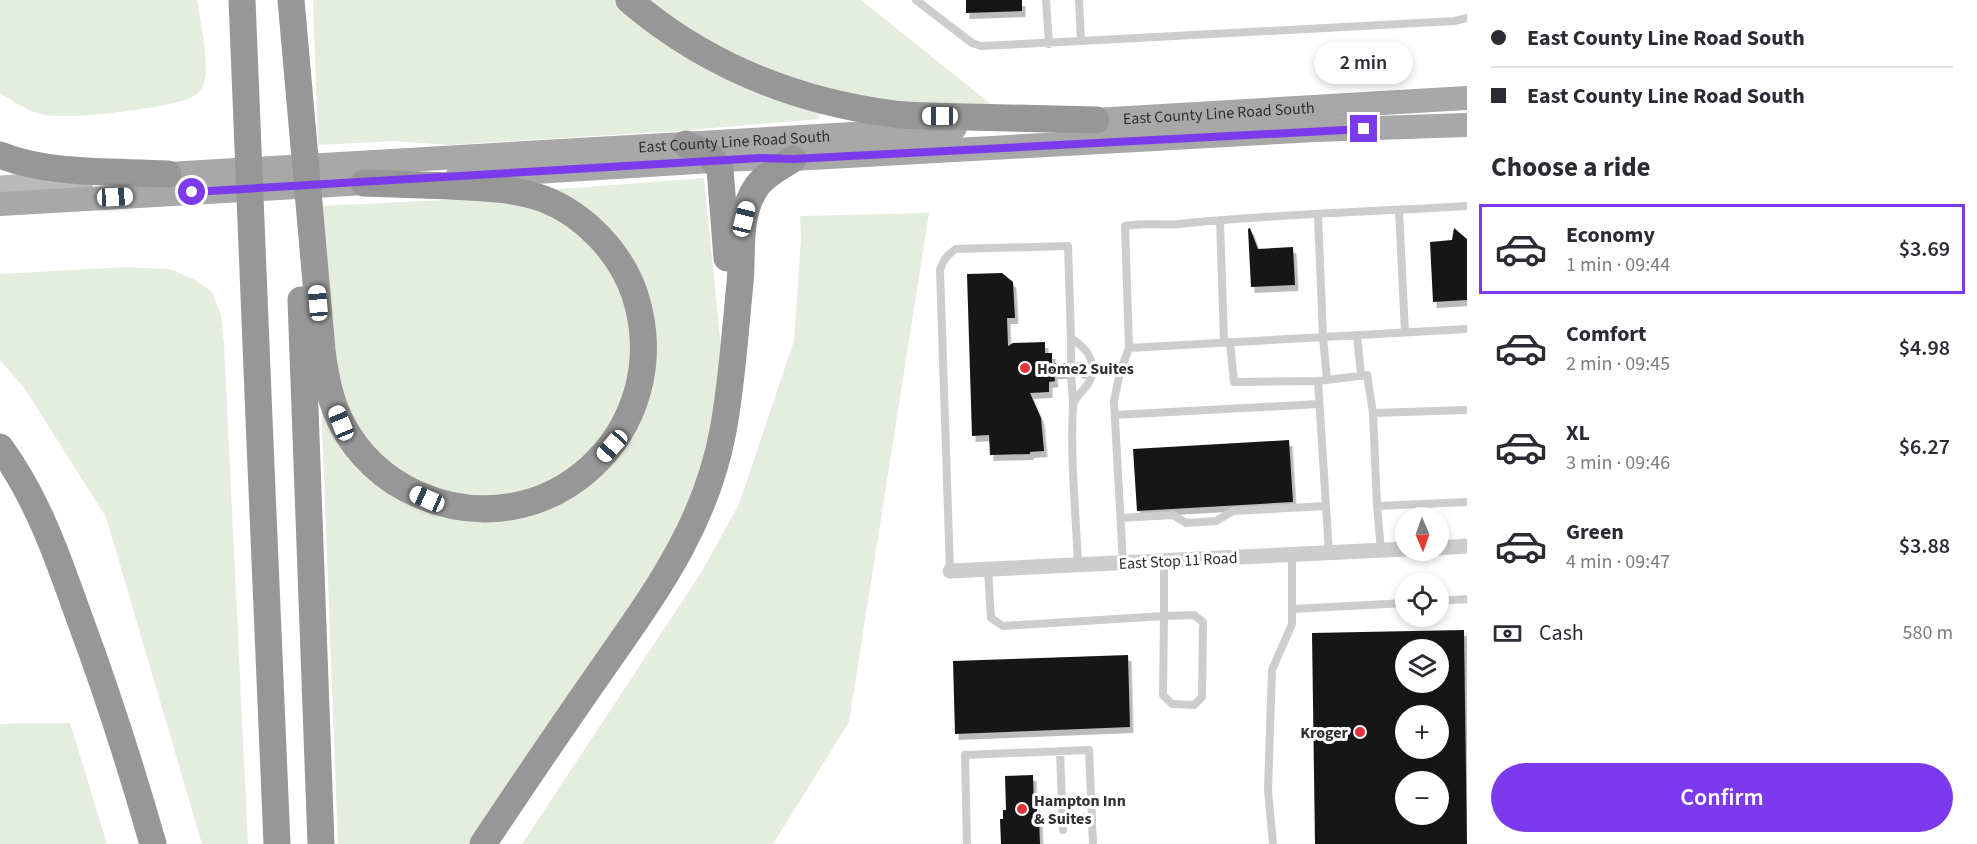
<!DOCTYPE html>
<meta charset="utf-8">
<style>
body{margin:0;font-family:"Source Sans 3",sans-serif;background:#f7f7f7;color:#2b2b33;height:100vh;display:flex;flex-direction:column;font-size:22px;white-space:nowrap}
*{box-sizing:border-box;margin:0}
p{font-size:20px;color:#7c7c81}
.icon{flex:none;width:33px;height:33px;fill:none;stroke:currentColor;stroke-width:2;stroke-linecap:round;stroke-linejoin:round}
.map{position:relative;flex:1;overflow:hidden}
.details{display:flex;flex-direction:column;background:#fff;width:510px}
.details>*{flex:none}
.banner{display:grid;align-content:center;height:132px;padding:0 24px;background:#fff}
.needle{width:39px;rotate:178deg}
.fabs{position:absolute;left:1395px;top:507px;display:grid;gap:12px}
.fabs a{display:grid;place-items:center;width:54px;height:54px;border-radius:50%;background:#fff;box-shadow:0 3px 9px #0003;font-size:30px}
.end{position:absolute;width:27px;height:27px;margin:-14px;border:8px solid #7c3aed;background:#fff;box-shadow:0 0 0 3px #fff}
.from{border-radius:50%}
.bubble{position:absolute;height:42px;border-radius:21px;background:#fff;box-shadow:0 3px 9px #0003;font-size:20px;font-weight:600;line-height:42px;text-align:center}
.car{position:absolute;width:18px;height:36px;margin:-18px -9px;border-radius:8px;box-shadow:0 0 4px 2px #0007;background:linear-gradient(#fff 24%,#345 0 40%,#fff 0 76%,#345 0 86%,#fff 0)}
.banner b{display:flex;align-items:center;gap:21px;height:57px;font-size:22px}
.banner b+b{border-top:2px solid #e1e1e2}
.banner i{width:15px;height:15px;background:#2b2b33}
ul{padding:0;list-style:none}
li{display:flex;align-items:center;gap:18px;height:90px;margin:0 12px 9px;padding:0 12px;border:3px solid transparent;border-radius:0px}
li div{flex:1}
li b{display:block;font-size:22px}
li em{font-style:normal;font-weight:600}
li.current{border-color:#7c3aed}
li>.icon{width:54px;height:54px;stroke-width:1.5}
h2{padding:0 24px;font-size:27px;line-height:72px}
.pay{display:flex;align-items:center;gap:15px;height:66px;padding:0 24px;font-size:22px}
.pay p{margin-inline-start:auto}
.button{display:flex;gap:12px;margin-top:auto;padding:12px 24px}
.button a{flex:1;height:69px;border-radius:36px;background:#7c3aed;color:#fff;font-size:24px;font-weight:600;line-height:69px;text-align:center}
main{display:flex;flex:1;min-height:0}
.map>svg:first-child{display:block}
.green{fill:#e5edde}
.building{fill:#171717;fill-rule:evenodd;filter:url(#shadow)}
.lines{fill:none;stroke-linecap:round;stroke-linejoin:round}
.lane{stroke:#cdcdcd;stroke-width:8}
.street{stroke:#cdcdcd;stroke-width:15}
.secondary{stroke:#bababa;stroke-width:21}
.primary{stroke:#a8a8a8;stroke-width:24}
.highway{stroke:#979797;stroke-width:27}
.route{stroke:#7c3aed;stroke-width:8}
.poi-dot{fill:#e6323c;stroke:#fff;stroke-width:2}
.labels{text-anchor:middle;stroke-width:6;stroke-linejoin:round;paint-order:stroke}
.street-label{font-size:16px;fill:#303030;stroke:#fff}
.poi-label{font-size:16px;font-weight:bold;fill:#303030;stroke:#fff;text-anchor:start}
</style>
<main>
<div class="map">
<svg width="1467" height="844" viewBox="0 0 1467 844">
<defs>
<filter id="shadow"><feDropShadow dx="3.5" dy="6" stdDeviation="0" flood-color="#0004"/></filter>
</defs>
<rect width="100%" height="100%" fill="#fff"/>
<!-- green -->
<path class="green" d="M 0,0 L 197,0 C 200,20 211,69 203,86 C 201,91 195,96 190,98 C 169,108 68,120 45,115 C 28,112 15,102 0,93 Z
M 313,0 L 615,0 L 629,13 L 822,108 L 819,119 L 677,131 L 448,145 L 394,141 L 318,145 Z
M 645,0 L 861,0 L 992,105 L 928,105 L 831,93 L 721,52 Z
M 704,178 L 721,347 L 712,438 L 691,503 L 669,545 L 473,844 L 338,844 L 321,400 L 344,444 L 487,518 L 636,426 L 643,286 L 548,190 Z
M 485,198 L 525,203 L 565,222 L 597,251 L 619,284 L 633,336 L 628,384 L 614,422 L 592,452 L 562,477 L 525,491 L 490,498 L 454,496 L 411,481 L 377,455 L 351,421 L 337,384 L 321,206 Z
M 929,213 L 849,722 L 773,844 L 522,844 L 701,573 L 739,504 L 794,341 L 801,237 L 800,216 Z
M 124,267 L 170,269 L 195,280 L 212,292 L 221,315 L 224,344 L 248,844 L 202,844 L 106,517 L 25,389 L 0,360 L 0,274 Z
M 20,723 L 70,723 L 107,844 L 0,844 L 0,724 Z"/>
<!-- building -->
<path class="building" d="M 966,0 L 1022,0 L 1022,11 L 966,13 Z
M 1250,228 L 1258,249 L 1293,247 L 1295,285 L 1251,287 L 1248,229 Z
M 1454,228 L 1467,239 L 1467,300 L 1433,302 L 1430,242 L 1452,240 Z
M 1002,273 L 1013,282 L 1015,318 L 1007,318 L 1008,346 L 1013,343 L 1045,342 L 1045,353 L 1052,353 L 1052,363 L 1065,363 L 1068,367 L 1065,373 L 1054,373 L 1055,381 L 1049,382 L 1049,392 L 1030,393 L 1041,418 L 1044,451 L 1030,452 L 1030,454 L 990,455 L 989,435 L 972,436 L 967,274 Z
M1075.5 367a5.5 5.5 0 1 1 11 0a5.5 5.5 0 1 1-11 0Z
M 1289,440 L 1293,502 L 1137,511 L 1133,449 Z
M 1464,630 L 1467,844 L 1315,844 L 1312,633 ZM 1406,650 L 1438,650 L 1438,682 L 1406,682 ZM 1406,716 L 1438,716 L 1438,748 L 1406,748 ZM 1406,782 L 1438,782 L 1438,814 L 1406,814 Z
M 1128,655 L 1130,727 L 955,734 L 953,661 Z
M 1033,775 L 1034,807 L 1037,807 L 1037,816 L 1039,818 L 1040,844 L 1001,844 L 1000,819 L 1003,819 L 1003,810 L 1006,810 L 1005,776 Z"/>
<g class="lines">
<!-- lane -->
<path class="lane" d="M 916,0 L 972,43 L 981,46 L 1081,41
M 1046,0 L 1049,44
M 1079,0 L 1081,41 L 1455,21 L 1467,18
M 1399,210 L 1405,332
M 1318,215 L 1323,337 L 1327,380
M 1220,220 L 1224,342
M 1357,335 L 1361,376
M 1230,342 L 1234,382 L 1318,381
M 1129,348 L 1467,329
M 1071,362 L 1071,338
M 1071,372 L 1073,403
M 1373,413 L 1377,506
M 1115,415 L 1319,404
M 1121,518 L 1173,515 L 1186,523 L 1216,521 L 1233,511 L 1326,506
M 1381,550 L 1377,506 L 1467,502
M 1329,553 L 1318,381 L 1367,375 L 1373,413 L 1467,410
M 1123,563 L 1114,401 L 1120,372 L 1129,348 L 1125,226 C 1143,222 1161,226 1179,224 C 1275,214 1371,212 1467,206
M 988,569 L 991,618 L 1003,626 L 1164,616 L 1164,560
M 950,571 L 940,270 C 943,260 947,255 956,249 L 1068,246 L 1071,338 C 1081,345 1091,353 1092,366 C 1095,387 1074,393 1073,406 C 1070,458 1076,513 1078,565
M 1438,601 L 1467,599
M 1292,609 L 1406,603
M 1194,615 L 1203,622 L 1202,697 L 1194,705 L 1172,704 L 1163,695 L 1164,616 Z
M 1060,751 L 1063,830
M 1062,818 L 1092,817
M 967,844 L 965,755 L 1089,750 L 1093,844
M 1273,844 L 1268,790 L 1272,670 L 1292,624 L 1292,555"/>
<!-- street -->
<path class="street" d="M 1438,548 L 1467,546
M 950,571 L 1406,549"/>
<!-- secondary -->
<path class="secondary" d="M 0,186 L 84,180"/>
<!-- primary -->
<g class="primary">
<path id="s1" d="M 1077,121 L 1467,98"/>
<path id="s2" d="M 168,174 L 955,128"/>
<path d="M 457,177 L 760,158 L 793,159 L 1316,130 L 1467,125"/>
<path d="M 0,204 L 383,182"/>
</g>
<!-- highway -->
<path class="highway" d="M 242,0 C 252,281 266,563 277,844
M 291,0 L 322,350 C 325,375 330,402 342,424 C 358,455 385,480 417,494 C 548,552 678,430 635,295 C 621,253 585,215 544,199 C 514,188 482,188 450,186 C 422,185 393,184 364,183
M 629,0 C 706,66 794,101 894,114 C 919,117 943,116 968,117 C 1010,118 1053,119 1096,120
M 686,144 L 709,155 L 720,169 L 727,258
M 0,155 C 50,175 114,171 168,174
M 301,300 L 321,844
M 0,447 C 37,497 58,558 79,617 C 107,692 131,767 153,844
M 483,844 C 521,787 559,731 598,675 C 652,597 705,528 723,431 C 732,383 735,332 740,283 C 743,250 737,215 757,186 C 766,174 781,167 793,159"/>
</g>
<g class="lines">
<!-- route -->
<path class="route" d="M 192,192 L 760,158 L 793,159 L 1364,129"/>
</g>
<!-- markers -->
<g class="poi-dot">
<circle cx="1025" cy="368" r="6"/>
<circle cx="1360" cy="732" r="6"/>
<circle cx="1022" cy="809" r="6"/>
</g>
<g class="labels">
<!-- street labels -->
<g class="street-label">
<text dy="6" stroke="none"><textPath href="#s1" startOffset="142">East County Line Road South</textPath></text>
<text dy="6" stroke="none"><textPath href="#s2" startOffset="567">East County Line Road South</textPath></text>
<text transform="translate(1178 560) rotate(-3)" y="6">East Stop 11 Road</text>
</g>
<!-- poi labels -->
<g class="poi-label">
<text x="1037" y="374">Home2 Suites</text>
<text x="1348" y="738" text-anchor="end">Kroger</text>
<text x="1034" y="806">Hampton Inn<tspan x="1034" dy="18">&amp; Suites</tspan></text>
</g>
</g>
</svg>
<div class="fabs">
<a><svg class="needle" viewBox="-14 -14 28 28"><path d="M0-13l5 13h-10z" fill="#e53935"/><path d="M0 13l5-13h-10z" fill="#7c7c81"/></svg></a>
<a><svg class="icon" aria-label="locate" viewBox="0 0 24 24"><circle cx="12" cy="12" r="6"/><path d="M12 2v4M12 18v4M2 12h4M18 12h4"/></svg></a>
<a><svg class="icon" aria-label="layers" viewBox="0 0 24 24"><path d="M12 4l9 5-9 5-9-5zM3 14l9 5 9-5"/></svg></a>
<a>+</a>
<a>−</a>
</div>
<i class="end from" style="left:192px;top:192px"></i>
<i class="end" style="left:1364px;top:129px"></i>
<div class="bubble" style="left:1314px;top:42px;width:99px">2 min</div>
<i class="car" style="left:940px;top:116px;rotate:270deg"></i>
<i class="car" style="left:115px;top:197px;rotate:87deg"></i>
<i class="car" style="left:744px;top:219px;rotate:14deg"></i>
<i class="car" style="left:318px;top:303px;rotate:355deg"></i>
<i class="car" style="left:341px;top:423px;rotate:338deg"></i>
<i class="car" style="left:612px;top:446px;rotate:222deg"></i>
<i class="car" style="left:427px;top:499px;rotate:294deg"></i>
</div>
<section class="details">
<div class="banner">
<b><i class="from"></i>East County Line Road South</b>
<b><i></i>East County Line Road South</b>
</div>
<h2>Choose a ride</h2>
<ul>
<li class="current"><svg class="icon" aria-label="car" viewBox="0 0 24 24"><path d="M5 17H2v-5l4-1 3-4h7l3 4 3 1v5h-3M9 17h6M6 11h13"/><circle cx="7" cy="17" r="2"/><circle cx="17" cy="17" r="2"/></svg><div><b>Economy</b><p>1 min · 09:44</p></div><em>$3.69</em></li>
<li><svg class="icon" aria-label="car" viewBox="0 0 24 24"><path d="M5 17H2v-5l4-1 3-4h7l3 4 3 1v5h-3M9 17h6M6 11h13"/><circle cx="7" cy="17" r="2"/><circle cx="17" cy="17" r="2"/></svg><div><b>Comfort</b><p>2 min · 09:45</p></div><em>$4.98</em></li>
<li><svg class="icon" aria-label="car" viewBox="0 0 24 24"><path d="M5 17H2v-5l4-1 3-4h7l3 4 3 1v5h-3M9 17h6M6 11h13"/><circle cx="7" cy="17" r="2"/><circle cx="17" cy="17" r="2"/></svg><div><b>XL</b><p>3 min · 09:46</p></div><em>$6.27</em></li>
<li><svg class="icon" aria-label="car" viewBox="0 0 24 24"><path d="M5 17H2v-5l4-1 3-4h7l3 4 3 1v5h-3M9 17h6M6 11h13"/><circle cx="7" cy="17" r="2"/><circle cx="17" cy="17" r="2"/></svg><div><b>Green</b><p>4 min · 09:47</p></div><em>$3.88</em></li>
</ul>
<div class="pay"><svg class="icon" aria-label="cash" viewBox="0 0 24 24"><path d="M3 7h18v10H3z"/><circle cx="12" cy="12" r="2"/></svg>Cash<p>580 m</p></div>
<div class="button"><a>Confirm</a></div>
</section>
</main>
